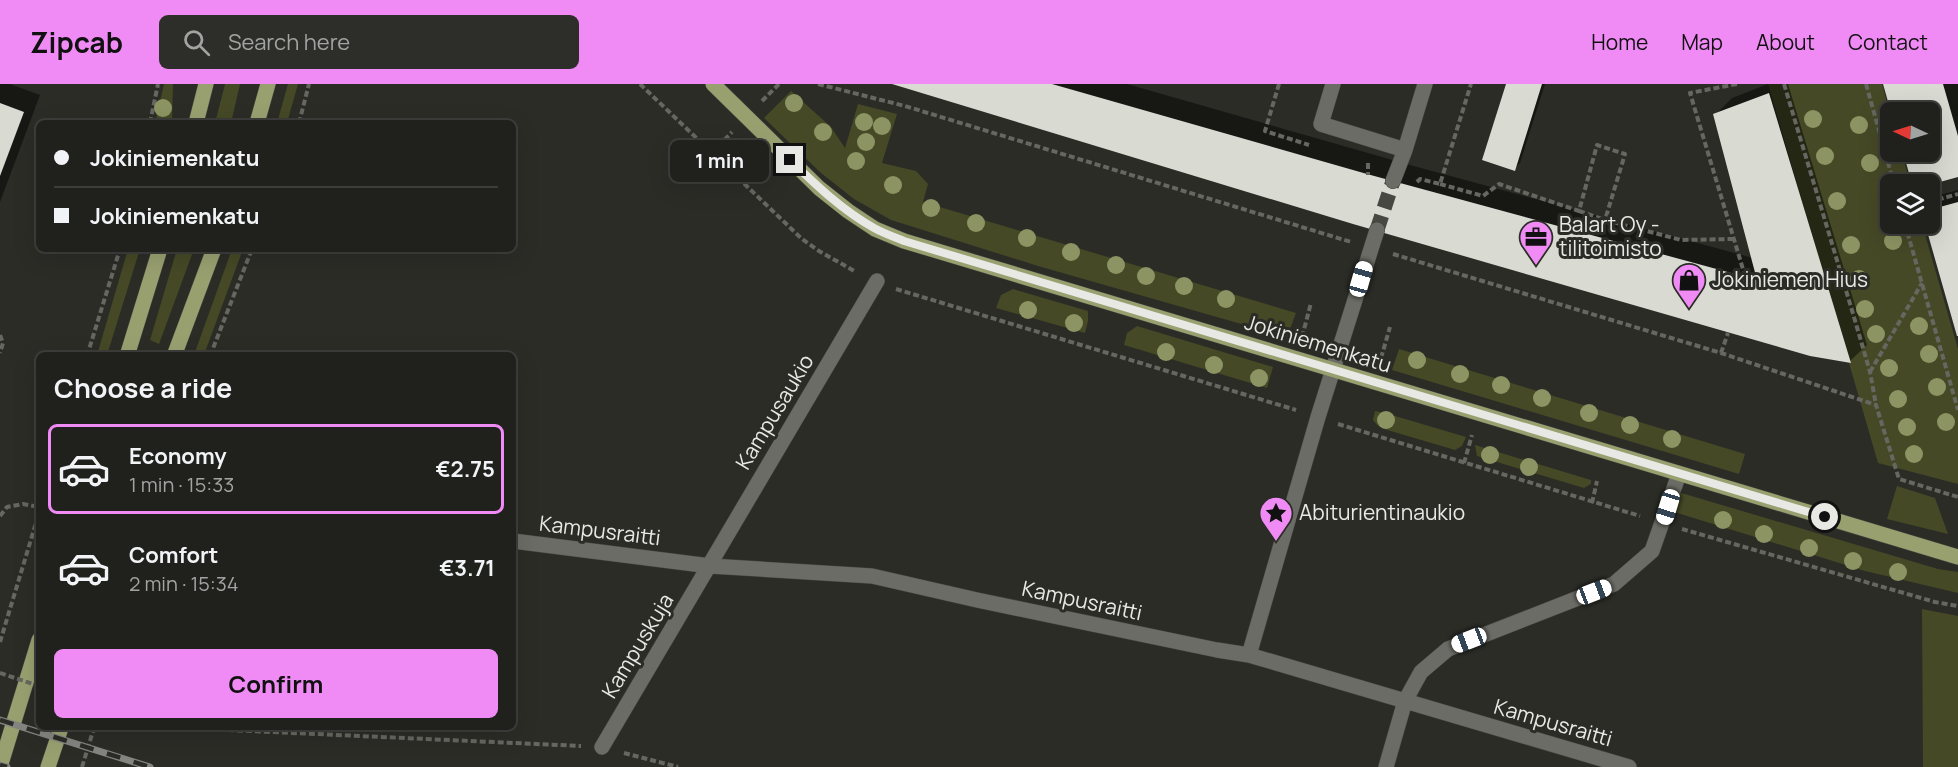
<!DOCTYPE html>
<meta charset="utf-8">
<style>
body{margin:0;font-family:Manrope,sans-serif;background:#2d2e29;color:#f1f3f6;height:100vh;display:flex;flex-direction:column;font-size:22px;white-space:nowrap}
*{box-sizing:border-box;margin:0}
p{font-size:20px;color:#a2a3a3}
.icon{flex:none;width:33px;height:33px;fill:none;stroke:currentColor;stroke-width:2;stroke-linecap:round;stroke-linejoin:round}
.map{position:relative;flex:1;overflow:hidden}
.details{position:absolute;left:36px;top:268px;width:480px;height:378px;display:flex;flex-direction:column;background:#20211c;border-radius:9px;box-shadow:0 6px 24px #0002,0 0 0 2px #3d3e3b}
.details>*{flex:none}
.banner{position:absolute;left:36px;top:36px;width:480px;height:132px;border-radius:9px;box-shadow:0 6px 24px #0002,0 0 0 2px #3d3e3b;display:grid;align-content:center;height:132px;padding:0 18px;background:#20211c}
.needle{width:39px;rotate:274deg}
.controls{position:absolute;left:1880px;top:18px;display:grid;gap:12px}
.controls a{display:grid;place-items:center;width:60px;height:60px;border-radius:9px;background:#20211c;box-shadow:0 6px 24px #0002,0 0 0 2px #3d3e3b;font-size:30px}
.end{position:absolute;width:27px;height:27px;margin:-14px;border:8px solid #e8e9e4;background:#111;box-shadow:0 0 0 3px #111}
.from{border-radius:50%}
.bubble{position:absolute;height:42px;border-radius:9px;background:#20211c;box-shadow:0 6px 24px #0002,0 0 0 2px #3d3e3b;font-size:20px;font-weight:700;line-height:42px;text-align:center}
.car{position:absolute;width:18px;height:36px;margin:-18px -9px;border-radius:8px;box-shadow:0 0 4px 2px #0007;background:linear-gradient(#fff 24%,#345 0 40%,#fff 0 76%,#345 0 86%,#fff 0)}
.banner b{display:flex;align-items:center;gap:21px;height:57px;font-size:22px}
.banner b+b{border-top:2px solid #3d3e3b}
.banner i{width:15px;height:15px;background:#f1f3f6}
ul{padding:0;list-style:none}
li{display:flex;align-items:center;gap:18px;height:90px;margin:0 12px 9px;padding:0 6px;border:3px solid transparent;border-radius:9px}
li div{flex:1}
li b{display:block;font-size:22px}
li em{font-style:normal;font-weight:700}
li.on{border-color:#f08bf6}
li>.icon{width:54px;height:54px;stroke-width:1.5}
h2{padding:0 18px;font-size:27px;line-height:72px}
.cta{display:flex;gap:12px;margin-top:auto;padding:12px 18px}
.cta a{flex:1;height:69px;border-radius:9px;background:#f08bf6;color:#111;font-size:24px;font-weight:700;line-height:69px;text-align:center}
header{display:flex;align-items:center;gap:36px;box-sizing:border-box;height:84px;padding:0 30px;background:#f08bf6;color:#111}
header strong{font-size:28px}
nav{display:flex;gap:33px;margin-inline-start:auto;font-size:21px}
.search{width:420px;height:54px;background:#2d2e29;display:flex;align-items:center;gap:15px;box-sizing:border-box;padding:0 21px;border-radius:9px;color:#a2a3a3;font-size:22px}
.map>svg:first-child{display:block}
.green{fill:#454926}
.shadow{fill:#0007}
.building{fill:#d9dad2}
.lines{fill:none;stroke-linecap:round;stroke-linejoin:round}
.minor-tunnel{stroke:#474842;stroke-width:15;stroke-dasharray:15 8;stroke-linecap:butt}
.minor-casing{stroke:#474842;stroke-width:16}
.major-casing{stroke:#474842;stroke-width:16}
.path{stroke:#666761;stroke-width:4;stroke-dasharray:6 3;stroke-linecap:butt}
.minor{stroke:#6b6c65;stroke-width:15}
.major{stroke:#99a070;stroke-width:15}
.rail-casing{stroke:#848580;stroke-width:7}
.rail{stroke:#2b2c26;stroke-width:4.5;stroke-dasharray:14;stroke-linecap:butt}
.path-bridge{stroke:#666761;stroke-width:4;stroke-dasharray:6 3;stroke-linecap:butt}
.tree{fill:#8d9463}
.route{stroke:#e8e9e4;stroke-width:8}
.labels{text-anchor:middle;stroke-width:6;stroke-linejoin:round;paint-order:stroke}
.poi-label{font-size:21px;fill:#e8e9e4;stroke:#2b2c26;text-anchor:start}
.street-label{font-size:21px;fill:#e8e9e4;stroke:#2b2c26}
</style>
<header>
<strong>Zipcab</strong>
<div class="search"><svg class="icon" aria-label="search" viewBox="0 0 24 24"><circle cx="10" cy="10" r="6"/><path d="M15 15l6 6"/></svg>Search here</div>
<nav><a>Home</a><a>Map</a><a>About</a><a>Contact</a></nav>
</header>
<div class="map">
<svg width="1958" height="683" viewBox="0 0 1958 683">
<rect width="100%" height="100%" fill="#2b2c26"/>
<!-- green -->
<path class="green" d="M 164,0 L 173,0 L 172,39 L 155,39 Z
M 225,0 L 240,0 L 231,39 L 215,39 Z
M 288,0 L 298,0 L 287,39 L 277,39 Z
M 1768,0 L 1882,0 L 1890,29 L 1890,68 L 1901,68 L 1911,100 L 1890,100 L 1890,140 L 1922,140 L 1958,265 L 1958,400 L 1878,379 Z
M 791,7 L 831,43 L 845,64 L 858,20 L 897,30 L 882,79 L 916,87 L 928,100 L 923,118 L 1296,229 L 1287,253 L 1038,182 L 891,136 L 854,115 L 821,89 L 764,34 Z
M 128,165 L 140,165 L 107,271 L 97,271 Z
M 177,165 L 194,165 L 159,260 L 150,256 Z
M 232,165 L 243,165 L 204,271 L 194,271 Z
M 1013,205 L 1088,227 L 1088,237 L 1085,249 L 996,224 L 1001,211 Z
M 1137,242 L 1273,283 L 1267,304 L 1124,261 L 1127,249 Z
M 1399,265 L 1745,370 L 1739,390 L 1392,286 Z
M 1375,327 L 1385,329 L 1466,353 L 1462,362 L 1455,366 L 1384,345 L 1377,341 L 1373,336 Z
M 1475,361 L 1591,396 L 1591,400 L 1584,404 L 1477,372 Z
M 1897,402 L 1935,414 L 1948,450 L 1887,435 Z
M 1678,408 L 1938,485 L 1958,488 L 1958,509 L 1865,487 L 1671,427 Z
M 1922,525 L 1958,532 L 1958,683 L 1923,683 Z"/>
<!-- shadow -->
<path class="shadow" d="M 0,0 L 10,0 L 40,11 L 0,118 Z
M 895,0 L 1127,0 L 1410,81 L 1753,174 L 1715,31 L 1732,14 L 1768,0 L 1788,0 L 1867,261 L 1850,277 Z
M 1508,0 L 1545,0 L 1520,79 L 1514,85 Z
M 1885,0 L 1958,0 L 1958,91 L 1926,100 L 1914,100 L 1904,68 L 1929,68 L 1929,28 L 1893,28 Z
M 1958,106 L 1958,249 L 1926,140 L 1929,140 L 1929,122 L 1940,111 Z"/>
<!-- building -->
<path class="building" d="M 892,0 L 1052,0 L 1367,90 L 1757,196 L 1713,30 L 1769,9 L 1851,279 L 1810,272 L 1353,140 Z
M 1506,0 L 1542,0 L 1515,87 L 1482,76 Z
M 1883,0 L 1943,0 L 1958,52 L 1958,93 L 1929,101 L 1912,100 L 1903,68 L 1929,68 L 1929,28 L 1891,28 Z
M 0,19 L 24,28 L 0,92 Z
M 1958,118 L 1958,252 L 1957,252 L 1925,140 L 1929,140 L 1929,126 Z"/>
<g class="lines">
<!-- minor-tunnel -->
<path class="minor-tunnel" d="M 1377,146 L 1393,97"/>
<defs>
<path id="minor" d="M 1333,0 L 1321,40 L 1405,66 L 1425,0
M 1393,97 L 1405,66
M 513,457 L 710,482 L 872,492 L 977,516 L 1217,566 L 1249,571 L 1629,683
M 1249,571 L 1318,333 L 1377,146
M 602,663 L 877,197
M 1386,683 L 1405,617 L 1421,588 L 1448,565 L 1614,500 L 1652,467 L 1679,390"/>
<path id="major" d="M 713,0 L 819,104 L 848,127 L 875,145 L 904,157 L 1958,473
M 196,39 L 206,0
M 257,39 L 268,0
M 127,272 L 160,165
M 174,272 L 214,165
M 0,683 L 39,556
M 48,683 L 61,644"/>
</defs>
<!-- minor casing -->
<use href="#minor" class="minor-casing"/>
<!-- major casing -->
<use href="#major" class="major-casing"/>
<!-- path -->
<path class="path" d="M 640,0 L 802,155 L 819,167 L 856,188
M 818,0 L 905,22 L 1351,158
M 1279,0 L 1265,47 L 1309,61
M 1737,0 L 1690,9 L 1745,192
M 1784,0 L 1854,233 L 1870,288 L 1876,321
M 1866,0 L 1894,100
M 762,17 L 779,0
M 150,39 L 158,0
M 299,39 L 309,0
M 712,69 L 732,48
M 1368,79 L 1368,91
M 1417,98 L 1420,95 L 1440,100 L 1471,0
M 1440,100 L 1483,112 L 1499,100 L 1579,127 L 1597,61 L 1625,70 L 1605,136 L 1681,156 L 1734,155
M 1929,118 L 1958,110
M 1579,127 L 1605,136
M 1905,140 L 1958,326
M 1393,170 L 1721,269 L 1876,321 L 1899,395 L 1958,413
M 896,205 L 1296,326
M 0,251 L 3,259 L 0,269
M 1302,253 L 1311,219
M 1721,269 L 1728,249
M 87,272 L 120,165
M 210,272 L 252,165
M 1381,274 L 1390,243
M 1870,288 L 1922,199
M 1338,340 L 1640,432
M 1464,379 L 1472,351
M 1592,419 L 1597,397
M 0,432 L 7,423 L 23,420 L 39,423
M 1682,445 L 1935,518 L 1958,522
M 0,558 L 39,429
M 183,644 L 581,662
M 624,669 L 678,683
M 82,683 L 94,644"/>
<!-- minor -->
<use href="#minor" class="minor"/>
<!-- major -->
<use href="#major" class="major"/>
<defs>
<path id="rail" d="M 0,636 L 150,683
M 0,681 L 7,683"/>
</defs>
<!-- rail casing -->
<use href="#rail" class="rail-casing"/>
<!-- rail -->
<use href="#rail" class="rail"/>
<!-- path-bridge -->
<path class="path-bridge" d="M 0,589 L 39,602"/>
</g>
<!-- trees -->
<g class="tree">
<circle cx="794" cy="19" r="9"/>
<circle cx="163" cy="24" r="9"/>
<circle cx="1813" cy="35" r="9"/>
<circle cx="864" cy="38" r="9"/>
<circle cx="1859" cy="41" r="9"/>
<circle cx="882" cy="42" r="9"/>
<circle cx="823" cy="48" r="9"/>
<circle cx="866" cy="58" r="9"/>
<circle cx="1825" cy="72" r="9"/>
<circle cx="856" cy="77" r="9"/>
<circle cx="1870" cy="79" r="9"/>
<circle cx="893" cy="101" r="9"/>
<circle cx="1837" cy="117" r="9"/>
<circle cx="931" cy="124" r="9"/>
<circle cx="976" cy="139" r="9"/>
<circle cx="1027" cy="154" r="9"/>
<circle cx="1893" cy="157" r="9"/>
<circle cx="1851" cy="161" r="9"/>
<circle cx="1071" cy="168" r="9"/>
<circle cx="1116" cy="181" r="9"/>
<circle cx="1146" cy="192" r="9"/>
<circle cx="1859" cy="195" r="9"/>
<circle cx="1184" cy="202" r="9"/>
<circle cx="1226" cy="215" r="9"/>
<circle cx="1865" cy="225" r="9"/>
<circle cx="1028" cy="226" r="9"/>
<circle cx="1074" cy="239" r="9"/>
<circle cx="1919" cy="242" r="9"/>
<circle cx="1876" cy="250" r="9"/>
<circle cx="1166" cy="268" r="9"/>
<circle cx="1929" cy="270" r="9"/>
<circle cx="1417" cy="276" r="9"/>
<circle cx="1214" cy="281" r="9"/>
<circle cx="1889" cy="284" r="9"/>
<circle cx="1460" cy="290" r="9"/>
<circle cx="1259" cy="294" r="9"/>
<circle cx="1501" cy="301" r="9"/>
<circle cx="1937" cy="303" r="9"/>
<circle cx="1542" cy="314" r="9"/>
<circle cx="1898" cy="315" r="9"/>
<circle cx="1589" cy="329" r="9"/>
<circle cx="1386" cy="336" r="9"/>
<circle cx="1946" cy="338" r="9"/>
<circle cx="1630" cy="341" r="9"/>
<circle cx="1907" cy="343" r="9"/>
<circle cx="1672" cy="355" r="9"/>
<circle cx="1914" cy="370" r="9"/>
<circle cx="1490" cy="371" r="9"/>
<circle cx="1529" cy="383" r="9"/>
<circle cx="1723" cy="436" r="9"/>
<circle cx="1764" cy="450" r="9"/>
<circle cx="1809" cy="464" r="9"/>
<circle cx="1853" cy="477" r="9"/>
<circle cx="1898" cy="488" r="9"/>
</g>
<g class="lines">
<!-- route -->
<path class="route" d="M 790,76 C 816,101 842,126 874,144 C 883,149 894,153 904,157 L 1825,433"/>
</g>
<!-- icons -->
<defs>
<symbol id="office-pin" viewBox="-11 -11 22 30"><path d="M0 17L-7.5 6A9.5 9.5 0 1 1 7.5 6Z" fill="#f08bf6" stroke="#2b2c26"/><path d="M-6-3h4V-5.5h4V-3h4V5H-6ZM-1-4.5V-3h2v-1.5ZM-6 0V1H6V0Z" fill="#111"/></symbol>
<symbol id="shop-pin" viewBox="-11 -11 22 30"><path d="M0 17L-7.5 6A9.5 9.5 0 1 1 7.5 6Z" fill="#f08bf6" stroke="#2b2c26"/><path d="M-5-2.5h2.3a2.7 3.5 0 0 1 5.4 0H5L5.5 6h-11ZM-1.5-2.5h3a1.5 2.3 0 0 0-3 0Z" fill="#111"/></symbol>
<symbol id="sight-pin" viewBox="-11 -11 22 30"><path d="M0 17L-7.5 6A9.5 9.5 0 1 1 7.5 6Z" fill="#f08bf6" stroke="#2b2c26"/><path d="M0-6L1.8-2.2L6-1.7L2.9 1.2L3.7 5.4L0 3.3L-3.7 5.4L-2.9 1.2L-6-1.7L-1.8-2.2Z" fill="#111"/></symbol>
</defs>
<g fill-rule="evenodd">
<use href="#office-pin" x="1517" y="134" width="38" height="52"/>
<use href="#shop-pin" x="1670" y="177" width="38" height="52"/>
<use href="#sight-pin" x="1257" y="410" width="38" height="52"/>
</g>
<g class="labels">
<!-- poi labels -->
<g class="poi-label">
<text x="1559" y="148">Balart Oy -<tspan x="1559" dy="24">tilitoimisto</tspan></text>
<text x="1712" y="203">Jokiniemen Hius</text>
<text x="1299" y="436">Abiturientinaukio</text>
</g>
<!-- street labels -->
<g class="street-label">
<text transform="translate(1318 260) rotate(17)" y="7">Jokiniemenkatu</text>
<text transform="translate(775 328) rotate(-59)" y="7">Kampusaukio</text>
<text transform="translate(600 447) rotate(7)" y="7">Kampusraitti</text>
<text transform="translate(1082 517) rotate(12)" y="7">Kampusraitti</text>
<text transform="translate(638 562) rotate(-59)" y="7">Kampuskuja</text>
<text transform="translate(1553 639) rotate(16)" y="7">Kampusraitti</text>
</g>
</g>
</svg>
<div class="controls">
<a><svg class="needle" viewBox="-14 -14 28 28"><path d="M0-13l5 13h-10z" fill="#e53935"/><path d="M0 13l5-13h-10z" fill="#a2a3a3"/></svg></a>
<a><svg class="icon" aria-label="layers" viewBox="0 0 24 24"><path d="M12 4l9 5-9 5-9-5zM3 14l9 5 9-5"/></svg></a>
</div>
<i class="end from" style="left:1825px;top:433px"></i>
<i class="end" style="left:790px;top:76px"></i>
<div class="bubble" style="left:670px;top:56px;width:99px">1 min</div>
<i class="car" style="left:1361px;top:195px;rotate:16deg"></i>
<i class="car" style="left:1668px;top:423px;rotate:197deg"></i>
<i class="car" style="left:1594px;top:508px;rotate:69deg"></i>
<i class="car" style="left:1469px;top:556px;rotate:249deg"></i>
<div class="banner">
<b><i class="from"></i>Jokiniemenkatu</b>
<b><i></i>Jokiniemenkatu</b>
</div>
<section class="details">
<h2>Choose a ride</h2>
<ul>
<li class="on"><svg class="icon" aria-label="car" viewBox="0 0 24 24"><path d="M5 17H2v-5l4-1 3-4h7l3 4 3 1v5h-3M9 17h6M6 11h13"/><circle cx="7" cy="17" r="2"/><circle cx="17" cy="17" r="2"/></svg><div><b>Economy</b><p>1 min · 15:33</p></div><em>€2.75</em></li>
<li><svg class="icon" aria-label="car" viewBox="0 0 24 24"><path d="M5 17H2v-5l4-1 3-4h7l3 4 3 1v5h-3M9 17h6M6 11h13"/><circle cx="7" cy="17" r="2"/><circle cx="17" cy="17" r="2"/></svg><div><b>Comfort</b><p>2 min · 15:34</p></div><em>€3.71</em></li>
</ul>
<div class="cta"><a>Confirm</a></div>
</section>
</div>
